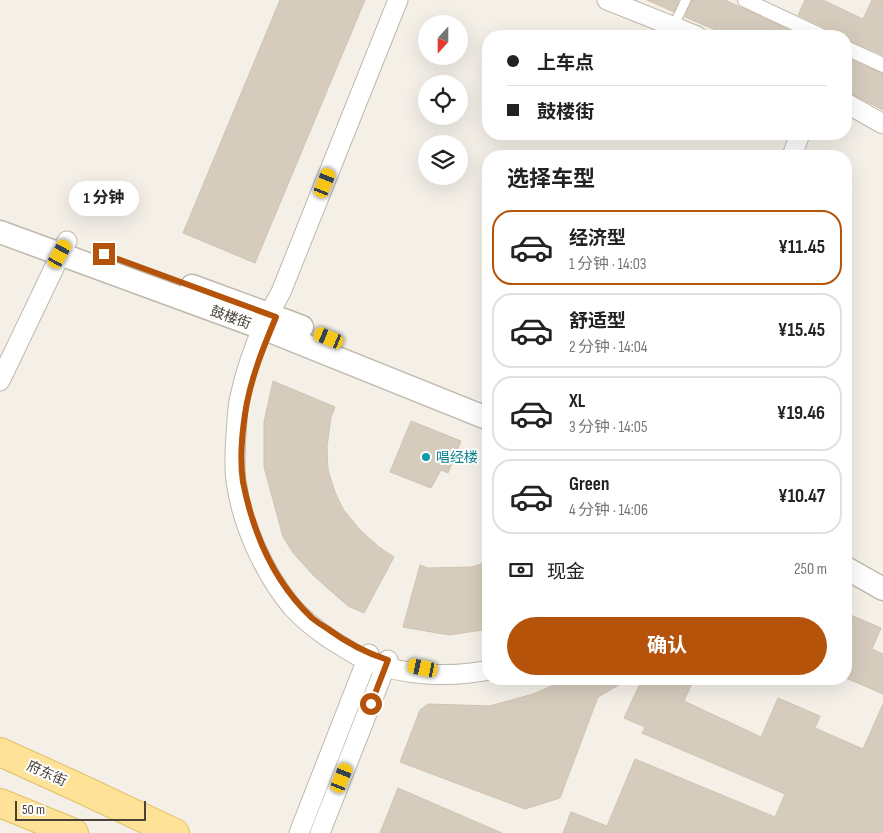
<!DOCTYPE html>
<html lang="zh">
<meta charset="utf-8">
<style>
body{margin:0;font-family:"Sofia Sans Condensed","Noto Sans SC",sans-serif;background:#f6f6f6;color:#222;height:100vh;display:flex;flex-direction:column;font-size:19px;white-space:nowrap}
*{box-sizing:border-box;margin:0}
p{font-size:16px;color:#767676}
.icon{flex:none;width:28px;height:28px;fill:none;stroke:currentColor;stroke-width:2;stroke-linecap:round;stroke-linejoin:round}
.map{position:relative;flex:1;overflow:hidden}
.panel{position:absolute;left:482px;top:150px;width:370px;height:535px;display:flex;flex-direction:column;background:#fff;border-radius:20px;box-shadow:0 5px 20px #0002}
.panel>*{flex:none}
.top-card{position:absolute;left:482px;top:30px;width:370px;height:110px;border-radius:20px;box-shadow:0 5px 20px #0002;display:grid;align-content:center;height:110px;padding:0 25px;background:#fff}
.needle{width:32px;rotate:201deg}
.controls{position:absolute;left:418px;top:15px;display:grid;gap:10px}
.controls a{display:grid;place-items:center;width:50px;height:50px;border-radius:50%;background:#fff;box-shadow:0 5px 20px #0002;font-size:25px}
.scale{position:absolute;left:15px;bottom:12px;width:131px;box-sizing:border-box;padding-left:5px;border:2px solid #474136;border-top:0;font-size:14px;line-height:18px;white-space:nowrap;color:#474136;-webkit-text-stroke:4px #fff;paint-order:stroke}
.end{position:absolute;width:22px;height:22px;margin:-11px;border:6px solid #b45309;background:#fff;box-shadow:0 0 0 2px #fff}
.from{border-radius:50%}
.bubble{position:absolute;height:35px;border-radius:18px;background:#fff;box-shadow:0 5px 20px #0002;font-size:16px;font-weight:700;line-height:35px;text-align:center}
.car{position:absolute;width:15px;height:30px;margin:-15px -8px;border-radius:6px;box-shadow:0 0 4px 1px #0007;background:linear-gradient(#f5c518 24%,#345 0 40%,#f5c518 0 76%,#345 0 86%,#f5c518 0)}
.top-card b{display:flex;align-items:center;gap:18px;height:48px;font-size:19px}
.top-card b+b{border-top:1px solid #e0e0e0}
.top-card i{width:12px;height:12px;background:#222}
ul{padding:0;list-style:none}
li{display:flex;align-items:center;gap:15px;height:75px;margin:0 10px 8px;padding:0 15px;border:2px solid #e0e0e0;border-radius:20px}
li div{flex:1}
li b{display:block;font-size:19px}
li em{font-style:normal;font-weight:700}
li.active{border-color:#b45309}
li>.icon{width:45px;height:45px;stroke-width:1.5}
h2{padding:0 25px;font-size:22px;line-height:60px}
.pay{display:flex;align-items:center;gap:12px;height:55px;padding:0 25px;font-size:19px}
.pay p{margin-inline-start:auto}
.cta{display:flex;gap:10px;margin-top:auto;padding:10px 25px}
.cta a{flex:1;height:58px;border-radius:30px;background:#b45309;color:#fff;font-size:20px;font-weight:700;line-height:58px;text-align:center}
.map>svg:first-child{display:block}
.building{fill:#d5ccbd;stroke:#d0c4b0}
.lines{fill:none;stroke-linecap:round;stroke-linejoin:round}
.service-casing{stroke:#bfb8aa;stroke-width:11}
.pedestrian-casing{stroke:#bfb8aa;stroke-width:16}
.minor-casing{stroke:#bfb8aa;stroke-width:21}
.tertiary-casing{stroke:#bfb8aa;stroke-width:25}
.primary-casing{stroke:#e2c067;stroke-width:30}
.service{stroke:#fff;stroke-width:9}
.pedestrian{stroke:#fff;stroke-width:14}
.minor{stroke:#fff;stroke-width:19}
.tertiary{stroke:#fff;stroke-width:22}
.primary{stroke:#fde297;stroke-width:28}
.route{stroke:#b45309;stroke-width:6}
.culture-dot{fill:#0f9aa8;stroke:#fff;stroke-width:2}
.labels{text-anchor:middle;stroke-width:4;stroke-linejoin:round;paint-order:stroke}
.street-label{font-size:14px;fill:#474136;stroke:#fff}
.culture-label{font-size:14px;fill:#0d838f;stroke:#fff;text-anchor:start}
</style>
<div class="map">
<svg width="883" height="833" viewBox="0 0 883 833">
<rect width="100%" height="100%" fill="#f4f0e8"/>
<!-- building -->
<path class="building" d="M 280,0 L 365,0 L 255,263 L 183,233 Z
M 647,0 L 679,0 L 674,12 Z
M 692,0 L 725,0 L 802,36 L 730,36 L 685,17 Z
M 805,0 L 823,0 L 863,19 L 872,0 L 883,0 L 883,55 L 846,39 L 846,36 L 831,36 L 829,31 L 826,28 L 798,15 Z
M 846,58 L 883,74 L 883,110 L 846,91 Z
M 273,381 L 335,407 L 331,417 L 327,447 L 328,470 L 335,492 L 343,509 L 360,530 L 379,547 L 394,557 L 364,613 L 348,606 L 333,593 L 314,576 L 294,554 L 283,537 L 264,467 L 264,422 Z
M 411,421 L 461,441 L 448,473 L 441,470 L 431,488 L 390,472 Z
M 489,561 L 489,629 L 449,635 L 403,627 L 420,565 L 428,568 L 472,567 Z
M 846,613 L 881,628 L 872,649 L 883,654 L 883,694 L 846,678 Z
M 567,679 L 629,679 L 598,697 L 560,798 L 525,809 L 400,762 L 420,710 L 428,704 L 490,706 L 533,694 Z
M 642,679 L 694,679 L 684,701 L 761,737 L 778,698 L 820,716 L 815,728 L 863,749 L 883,704 L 883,833 L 563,833 L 571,812 L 607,826 L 635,759 L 775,817 L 785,794 L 642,733 L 645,727 L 624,718 Z
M 398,788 L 502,833 L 380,833 Z"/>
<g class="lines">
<defs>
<path id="service" d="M 673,27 L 686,0"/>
<path id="pedestrian" d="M 745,0 L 822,36
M 846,48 L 883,65"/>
<path id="minor" d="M 398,0 L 281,292 C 261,326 247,363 239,401 C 237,412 237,424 236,435 C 235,450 234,466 236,481 C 242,525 264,573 292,607 C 303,619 317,630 330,639 C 342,646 353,654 366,660 C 401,676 451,678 489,670
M 607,0 L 697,36
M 846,103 L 883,124
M 792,156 L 800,134
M 0,381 L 67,241
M 299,833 L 369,654
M 320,833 L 388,660"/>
<path id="tertiary" d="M 0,232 L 270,331 L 489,419
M 192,286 L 268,314 L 302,327
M 846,568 L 883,589"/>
<path id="primary" d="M 0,752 L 75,786 L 175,833
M 0,803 L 74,833"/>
</defs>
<!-- service casing -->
<use href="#service" class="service-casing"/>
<!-- pedestrian casing -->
<use href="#pedestrian" class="pedestrian-casing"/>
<!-- minor casing -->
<use href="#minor" class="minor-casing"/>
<!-- tertiary casing -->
<use href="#tertiary" class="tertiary-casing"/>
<!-- primary casing -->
<use href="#primary" class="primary-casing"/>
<!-- service -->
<use href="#service" class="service"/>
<!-- pedestrian -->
<use href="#pedestrian" class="pedestrian"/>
<!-- minor -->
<use href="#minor" class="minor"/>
<!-- tertiary -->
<use href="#tertiary" class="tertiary"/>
<!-- primary -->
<use href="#primary" class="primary"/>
</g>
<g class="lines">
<!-- route -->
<path class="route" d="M 104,254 L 276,317 C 263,348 250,380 245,414 C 242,434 240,462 243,482 C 253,533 274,582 312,618 C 317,622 323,626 328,629 C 347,643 366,653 388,660 L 371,704"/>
</g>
<!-- markers -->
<circle class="culture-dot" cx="426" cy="457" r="5"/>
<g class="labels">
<!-- street labels -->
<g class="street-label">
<text transform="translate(231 317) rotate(20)" y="5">鼓楼街</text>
<text transform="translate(47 773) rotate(24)" y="5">府东街</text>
</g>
<!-- culture labels -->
<g class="culture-label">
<text x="436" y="462">唱经楼</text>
</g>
</g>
</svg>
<div class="controls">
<a><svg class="needle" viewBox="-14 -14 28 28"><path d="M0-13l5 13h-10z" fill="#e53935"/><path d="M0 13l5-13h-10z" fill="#767676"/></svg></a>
<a><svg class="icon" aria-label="locate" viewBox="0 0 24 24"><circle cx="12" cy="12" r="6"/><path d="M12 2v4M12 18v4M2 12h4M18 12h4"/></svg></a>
<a><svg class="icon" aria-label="layers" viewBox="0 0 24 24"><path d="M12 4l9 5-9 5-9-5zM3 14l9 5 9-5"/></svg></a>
</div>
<div class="scale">50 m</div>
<i class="end from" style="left:371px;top:704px"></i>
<i class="end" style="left:104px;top:254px"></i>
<div class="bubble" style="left:69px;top:181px;width:70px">1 分钟</div>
<i class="car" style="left:325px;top:183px;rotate:22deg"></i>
<i class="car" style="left:60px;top:254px;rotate:29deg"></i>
<i class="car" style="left:329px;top:338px;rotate:292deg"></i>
<i class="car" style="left:423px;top:668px;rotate:282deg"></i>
<i class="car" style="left:342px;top:778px;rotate:22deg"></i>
<div class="top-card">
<b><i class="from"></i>上车点</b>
<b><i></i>鼓楼街</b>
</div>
<section class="panel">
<h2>选择车型</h2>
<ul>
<li class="active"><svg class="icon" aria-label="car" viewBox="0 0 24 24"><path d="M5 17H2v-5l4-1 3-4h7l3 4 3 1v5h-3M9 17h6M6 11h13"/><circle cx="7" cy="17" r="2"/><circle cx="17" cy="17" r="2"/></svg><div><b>经济型</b><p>1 分钟 · 14:03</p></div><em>¥11.45</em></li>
<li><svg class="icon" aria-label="car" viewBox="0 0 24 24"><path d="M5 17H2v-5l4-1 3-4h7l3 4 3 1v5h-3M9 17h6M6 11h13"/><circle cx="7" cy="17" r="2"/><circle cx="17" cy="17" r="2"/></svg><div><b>舒适型</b><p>2 分钟 · 14:04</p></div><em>¥15.45</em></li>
<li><svg class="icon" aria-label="car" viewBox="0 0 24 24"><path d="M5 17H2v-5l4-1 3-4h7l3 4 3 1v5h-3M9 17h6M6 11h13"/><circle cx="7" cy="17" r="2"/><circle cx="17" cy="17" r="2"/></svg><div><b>XL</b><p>3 分钟 · 14:05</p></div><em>¥19.46</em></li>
<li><svg class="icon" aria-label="car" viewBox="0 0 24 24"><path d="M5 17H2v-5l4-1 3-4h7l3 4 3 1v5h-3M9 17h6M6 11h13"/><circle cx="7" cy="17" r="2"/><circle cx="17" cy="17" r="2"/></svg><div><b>Green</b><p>4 分钟 · 14:06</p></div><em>¥10.47</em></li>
</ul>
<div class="pay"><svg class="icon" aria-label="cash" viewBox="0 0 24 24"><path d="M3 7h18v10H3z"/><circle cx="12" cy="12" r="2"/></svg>现金<p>250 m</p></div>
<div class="cta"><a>确认</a></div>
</section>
</div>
